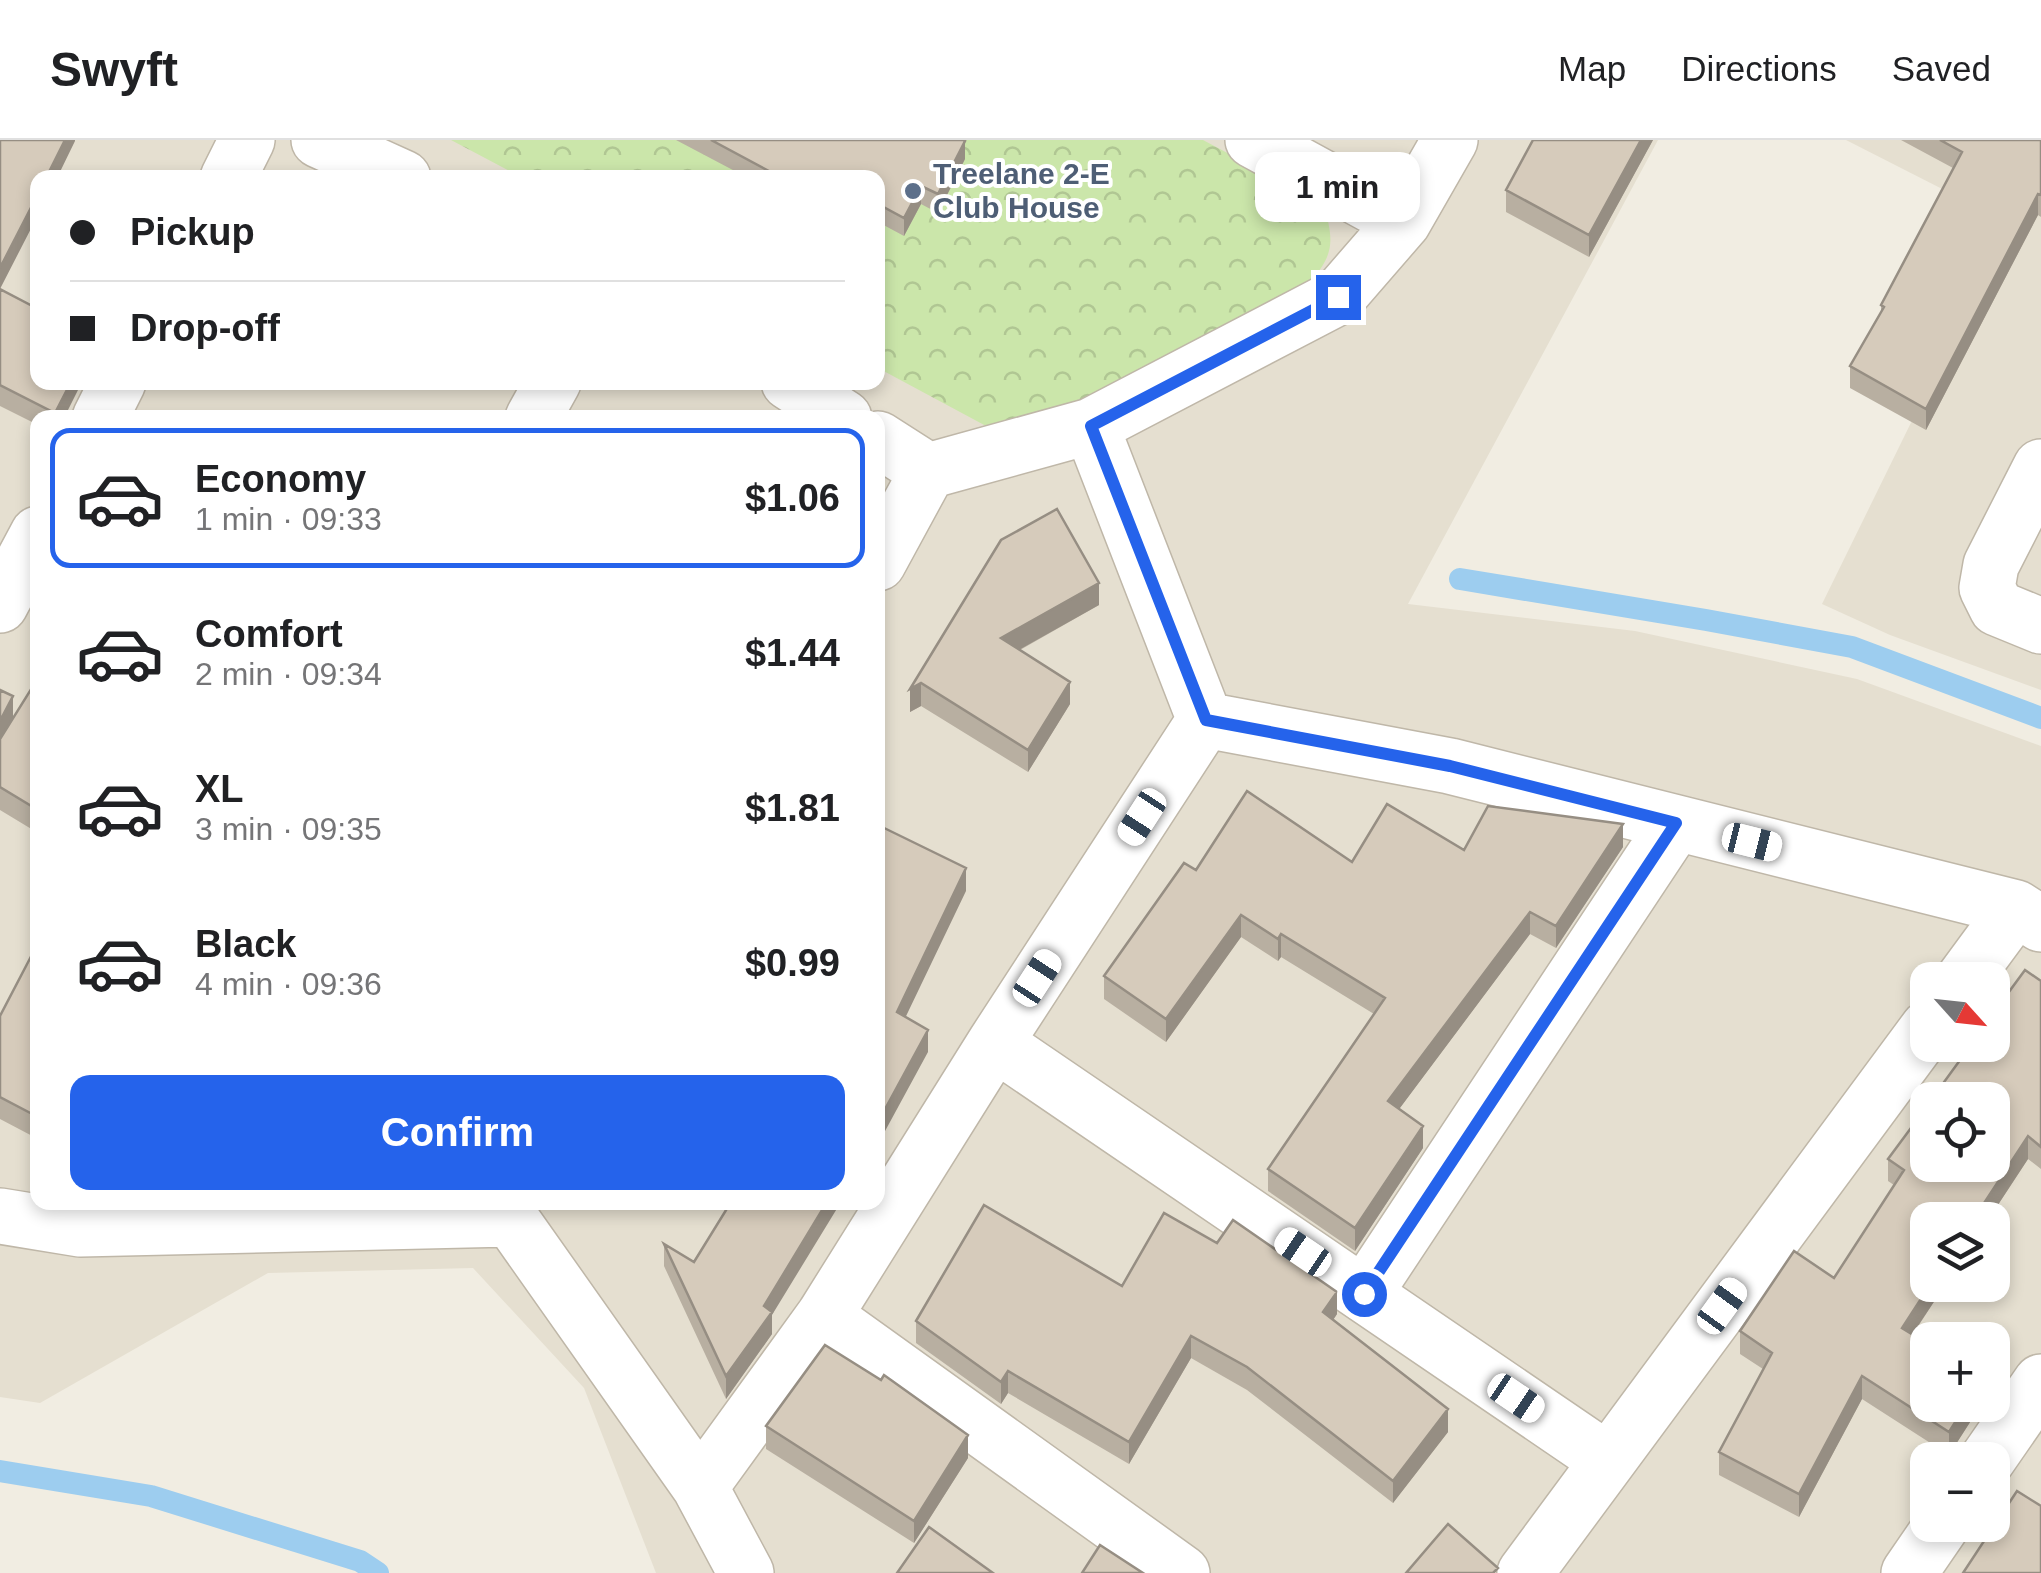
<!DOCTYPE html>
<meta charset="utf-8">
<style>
body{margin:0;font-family:Arial,sans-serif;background:#f6f6f6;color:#202124;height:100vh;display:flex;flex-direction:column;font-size:38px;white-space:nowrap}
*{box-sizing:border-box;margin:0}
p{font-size:32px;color:#757577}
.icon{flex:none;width:55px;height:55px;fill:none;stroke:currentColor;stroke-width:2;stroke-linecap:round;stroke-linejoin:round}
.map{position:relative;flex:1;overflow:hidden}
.details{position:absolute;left:30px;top:270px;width:855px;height:800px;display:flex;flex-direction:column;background:#fff;border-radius:20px;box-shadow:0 5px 15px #0003}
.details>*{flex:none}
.top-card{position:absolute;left:30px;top:30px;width:855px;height:220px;border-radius:20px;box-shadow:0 5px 15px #0003;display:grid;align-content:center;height:220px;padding:0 40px;background:#fff}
.needle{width:65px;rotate:117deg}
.tools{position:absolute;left:1910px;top:822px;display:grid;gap:20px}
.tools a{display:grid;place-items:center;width:100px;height:100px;border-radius:20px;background:#fff;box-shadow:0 5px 15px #0003;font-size:50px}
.end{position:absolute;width:45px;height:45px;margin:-22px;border:12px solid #2563eb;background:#fff;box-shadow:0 0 0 5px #fff}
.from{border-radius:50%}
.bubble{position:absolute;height:70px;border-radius:20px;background:#fff;box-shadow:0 5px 15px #0003;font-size:32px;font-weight:700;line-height:70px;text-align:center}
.car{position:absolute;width:30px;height:60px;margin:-30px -15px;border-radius:12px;box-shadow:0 0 8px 2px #0007;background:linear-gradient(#fff 24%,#345 0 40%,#fff 0 76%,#345 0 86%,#fff 0)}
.top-card b{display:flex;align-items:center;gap:35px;height:95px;font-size:38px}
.top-card b+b{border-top:2px solid #e0e0e0}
.top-card i{width:25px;height:25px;background:#202124}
ul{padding:18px 0 0;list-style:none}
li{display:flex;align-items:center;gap:30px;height:140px;margin:0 20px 15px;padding:0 20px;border:5px solid transparent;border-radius:20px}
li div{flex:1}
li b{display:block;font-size:38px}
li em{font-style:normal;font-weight:700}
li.current{border-color:#2563eb}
li>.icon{width:90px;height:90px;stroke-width:1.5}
.button{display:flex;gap:20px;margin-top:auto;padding:20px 40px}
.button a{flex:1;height:115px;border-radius:20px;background:#2563eb;color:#fff;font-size:40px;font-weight:700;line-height:115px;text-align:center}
header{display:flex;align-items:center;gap:60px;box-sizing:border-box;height:140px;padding:0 50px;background:#fff;border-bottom:2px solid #e0e0e0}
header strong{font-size:48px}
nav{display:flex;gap:55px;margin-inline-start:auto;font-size:35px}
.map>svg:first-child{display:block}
.residential{fill:#e5dfd0;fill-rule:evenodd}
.forest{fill:url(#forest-crowns)}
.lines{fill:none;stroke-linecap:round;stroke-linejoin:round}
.stream{stroke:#9dcdef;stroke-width:22}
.street-casing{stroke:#bfb7a8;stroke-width:58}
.street{stroke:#fff;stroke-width:55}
.wall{fill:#b8afa1}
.shaded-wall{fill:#968e83}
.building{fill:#d6cbbb;stroke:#968e83;stroke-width:2.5}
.route{stroke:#2563eb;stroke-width:12}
.service-dot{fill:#5c6f8a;stroke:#fff;stroke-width:4}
.labels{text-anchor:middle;stroke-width:8;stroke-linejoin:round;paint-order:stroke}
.service-label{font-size:30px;font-weight:bold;fill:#4e5e75;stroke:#fff;text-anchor:start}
</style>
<header>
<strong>Swyft</strong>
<nav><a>Map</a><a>Directions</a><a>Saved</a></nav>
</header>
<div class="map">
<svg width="2041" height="1433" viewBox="0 0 2041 1433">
<defs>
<pattern id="forest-crowns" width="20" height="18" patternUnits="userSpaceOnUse" patternTransform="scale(2.5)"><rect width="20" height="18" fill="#cbe6aa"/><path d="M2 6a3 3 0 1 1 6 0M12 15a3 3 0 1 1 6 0" fill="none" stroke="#b0c693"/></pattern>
</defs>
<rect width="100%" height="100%" fill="#f1ede2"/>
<!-- residential -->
<path class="residential" d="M 0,0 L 1658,0 L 1408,464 L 1635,491 L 1857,539 L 2041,606 L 2041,1433 L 656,1433 L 584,1248 L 473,1128 L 268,1133 L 40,1263 L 0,1257 ZM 38,38 L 878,38 L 878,242 L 38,242 ZM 38,278 L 878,278 L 878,1062 L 38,1062 ZM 1928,840 L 1992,840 L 1992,905 L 1928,905 ZM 1928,960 L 1992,960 L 1992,1025 L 1928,1025 ZM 1928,1080 L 1992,1080 L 1992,1145 L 1928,1145 ZM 1928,1200 L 1992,1200 L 1992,1265 L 1928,1265 ZM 1928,1320 L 1992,1320 L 1992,1385 L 1928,1385 Z
M 1846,0 L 2041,0 L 2041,550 L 1890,495 L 1822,464 L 2009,83 Z"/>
<!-- forest -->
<path class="forest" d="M 451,0 L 1203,0 L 1323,64 C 1336,104 1333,117 1305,148 L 1014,301 L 878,228 L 878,38 L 521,37 Z"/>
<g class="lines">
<!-- stream -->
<path class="stream" d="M 1460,439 L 1706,480 L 1852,507 L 2041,578
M 0,1331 L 151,1356 L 360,1421 L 378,1433"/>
<defs>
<path id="street" d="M 319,0 L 403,38
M 1253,0 L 1403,82
M 228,38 L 247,0
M 789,242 L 844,278
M 100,278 L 118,242
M 533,278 L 553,242
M 1091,286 L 1205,580
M 878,299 L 928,331
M 2041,327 L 1991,425 L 1987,448 L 1997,468 L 2041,486
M 878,423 L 928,331 L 1091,286 L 1338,157 L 1403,82 L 1450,0
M 0,465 L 38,394
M 1963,840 L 2016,768
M 995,903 L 1607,1320
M 0,1076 L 80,1089 L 511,1079 L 700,1347
M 1364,1154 L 1676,683
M 824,1176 L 1182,1433
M 1987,1320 L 2041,1242
M 746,1433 L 700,1347 L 824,1176 L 995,903 L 1205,580 L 1450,626 L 2016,768 L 2041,784
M 1525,1433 L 1928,888
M 1909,1433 L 1942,1385"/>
</defs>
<!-- street casing -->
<use href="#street" class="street-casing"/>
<!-- street -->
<use href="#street" class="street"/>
</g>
<!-- wall -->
<path class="wall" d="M 676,0 L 963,0 L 965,19 L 938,73 L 921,64 L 904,96 L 878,82 L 878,38 L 748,38 Z
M 1533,0 L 1653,0 L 1589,117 L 1506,72 L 1506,50 Z
M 1901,0 L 2041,0 L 2041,77 L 2038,75 L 1926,290 L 1850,248 L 1850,226 L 1881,172 L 1881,165 L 1953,28 Z
M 0,149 L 64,278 L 38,278 L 38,285 L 0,266 Z
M 1001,400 L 1099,465 L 1020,510 L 1070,564 L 1028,632 L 921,566 L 910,572 L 910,549 Z
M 38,529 L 38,693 L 0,670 L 0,550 L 13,578 L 37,538 Z
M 1623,707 L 1556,808 L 1530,794 L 1399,969 L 1423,1008 L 1355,1111 L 1268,1051 L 1268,1029 L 1374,874 L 1281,817 L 1278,821 L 1241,797 L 1166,902 L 1104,859 L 1104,836 L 1196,730 L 1352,722 L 1464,710 Z
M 37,805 L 38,999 L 0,979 L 0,876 Z
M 2041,841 L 2041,1029 L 2028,1019 L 1988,1080 L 1928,1080 L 1945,1145 L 1913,1194 L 1928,1265 L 1981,1265 L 1949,1315 L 1862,1259 L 1799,1377 L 1719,1335 L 1719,1312 L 1763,1229 L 1740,1214 L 1740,1191 L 1834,1138 L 1894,1045 L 1888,1041 L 1888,1019 Z
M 664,1104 L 772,1175 L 772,1194 L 726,1259 L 664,1126 Z
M 1122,1146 L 1337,1174 L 1333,1180 L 1448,1292 L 1393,1363 L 1247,1250 L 1191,1218 L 1129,1324 L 1008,1253 L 1001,1264 L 916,1203 L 916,1181 Z
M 766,1286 L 968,1318 L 914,1403 L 766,1309 Z"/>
<!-- shaded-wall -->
<path class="shaded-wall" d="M 65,0 L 75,0 L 75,1 L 57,38 L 46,38 Z
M 1641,0 L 1653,0 L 1589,117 L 1589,95 Z
M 965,1 L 965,19 L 938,73 L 938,54 Z
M 921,46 L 921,64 L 904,96 L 904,78 Z
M 38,54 L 38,75 L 0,149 L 0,128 Z
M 2038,54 L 2038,75 L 1926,290 L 1926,269 Z
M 71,242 L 82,242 L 64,278 L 55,278 L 55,273 Z
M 1099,443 L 1099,465 L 1001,520 L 1001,498 Z
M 1070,542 L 1070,564 L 1028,632 L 1028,610 Z
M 921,543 L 921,566 L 910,572 L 910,549 Z
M 13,556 L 13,579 L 0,603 L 0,581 Z
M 1623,684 L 1623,707 L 1556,808 L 1556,786 Z
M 966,728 L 966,751 L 897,895 L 897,872 Z
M 1530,772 L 1530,794 L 1388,984 L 1388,961 Z
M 1241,775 L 1241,797 L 1166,902 L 1166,879 Z
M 1281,794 L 1281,817 L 1278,821 L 1278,799 Z
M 928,890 L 928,912 L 878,1004 L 878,982 Z
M 1423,986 L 1423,1008 L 1355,1111 L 1355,1088 Z
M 2028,996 L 2028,1019 L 1988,1080 L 1973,1080 Z
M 827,1062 L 841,1062 L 772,1175 L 772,1194 L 726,1259 L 726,1236 L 764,1166 Z
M 1930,1145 L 1945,1145 L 1902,1210 L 1902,1188 Z
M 1337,1152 L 1337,1174 L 1323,1195 L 1323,1172 Z
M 1191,1196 L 1191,1218 L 1129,1324 L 1129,1302 Z
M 1008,1231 L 1008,1253 L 1001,1264 L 1001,1242 Z
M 1862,1236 L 1862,1259 L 1799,1377 L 1799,1354 Z
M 1966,1265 L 1981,1265 L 1949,1315 L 1949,1292 Z
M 1448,1269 L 1448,1292 L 1393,1363 L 1393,1341 Z
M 968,1295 L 968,1318 L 914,1403 L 914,1381 Z"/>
<!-- building -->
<path class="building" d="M 0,0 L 65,0 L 46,38 L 38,38 L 38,54 L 0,128 Z
M 711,0 L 963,0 L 965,1 L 938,54 L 921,46 L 904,78 L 878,64 L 878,38 L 782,38 Z
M 1533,0 L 1641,0 L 1589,95 L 1506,50 Z
M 1940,0 L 2041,0 L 2041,55 L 2038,54 L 1926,269 L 1850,226 L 1884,167 L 1881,165 L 1962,12 Z
M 0,149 L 38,169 L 38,242 L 71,242 L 55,273 L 0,245 Z
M 1057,369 L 1099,443 L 1001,498 L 1070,542 L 1028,610 L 921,543 L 910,549 L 1001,400 Z
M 38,538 L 38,670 L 0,647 L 0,599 Z
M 0,550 L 13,556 L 0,581 Z
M 1247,651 L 1352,722 L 1387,664 L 1464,710 L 1488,666 L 1623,684 L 1556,786 L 1530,772 L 1388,961 L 1423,986 L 1355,1088 L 1268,1029 L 1385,858 L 1281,794 L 1278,799 L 1241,775 L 1166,879 L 1104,836 L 1184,723 L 1196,730 Z
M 878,685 L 966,728 L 897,872 L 928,890 L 878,982 Z
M 37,805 L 38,806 L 38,977 L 0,957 L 0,876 Z
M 2025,830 L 2041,841 L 2041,1007 L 2028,996 L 1973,1080 L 1928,1080 L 1928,1145 L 1930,1145 L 1902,1188 L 1928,1204 L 1928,1265 L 1966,1265 L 1949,1292 L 1862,1236 L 1799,1354 L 1719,1312 L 1772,1213 L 1740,1191 L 1794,1111 L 1834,1138 L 1904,1030 L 1888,1019 L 1928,965 L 1928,1025 L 1992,1025 L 1992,960 L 1931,960 L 1971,905 L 1992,905 L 1992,875 Z
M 731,1062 L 827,1062 L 764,1166 L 772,1172 L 726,1236 L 664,1104 L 694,1122 Z
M 984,1065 L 1122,1146 L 1164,1073 L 1217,1103 L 1233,1080 L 1337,1152 L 1323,1172 L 1448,1269 L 1393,1341 L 1247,1227 L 1191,1196 L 1129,1302 L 1008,1231 L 1001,1242 L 916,1181 Z
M 825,1205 L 881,1240 L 884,1235 L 968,1295 L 914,1381 L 766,1286 Z
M 2017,1351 L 2041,1366 L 2041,1433 L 1963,1433 Z
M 1448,1384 L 1498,1428 L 1493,1433 L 1406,1433 Z
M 929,1387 L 993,1433 L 897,1433 Z
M 1100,1405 L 1143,1433 L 1082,1433 Z"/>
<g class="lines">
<!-- route -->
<path class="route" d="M 1338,157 L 1091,286 L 1206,580 L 1450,626 L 1676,683 L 1364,1154"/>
</g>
<!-- markers -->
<circle class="service-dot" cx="913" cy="51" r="10"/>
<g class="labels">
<!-- service labels -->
<g class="service-label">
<text x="933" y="44">Treelane 2-E<tspan x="933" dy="34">Club House</tspan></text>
</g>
</g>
</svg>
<div class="tools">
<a><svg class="needle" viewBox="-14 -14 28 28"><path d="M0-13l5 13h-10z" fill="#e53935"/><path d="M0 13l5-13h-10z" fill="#757577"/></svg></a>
<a><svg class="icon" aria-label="locate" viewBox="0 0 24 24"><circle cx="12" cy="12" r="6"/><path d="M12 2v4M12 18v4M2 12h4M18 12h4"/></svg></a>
<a><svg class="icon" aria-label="layers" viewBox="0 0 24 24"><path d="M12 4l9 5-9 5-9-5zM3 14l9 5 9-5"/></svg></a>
<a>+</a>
<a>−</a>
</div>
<i class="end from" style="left:1364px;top:1154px"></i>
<i class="end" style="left:1338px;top:157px"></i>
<div class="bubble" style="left:1255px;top:12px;width:165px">1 min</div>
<i class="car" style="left:1142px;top:677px;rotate:213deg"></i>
<i class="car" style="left:1752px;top:702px;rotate:104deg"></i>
<i class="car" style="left:1037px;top:838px;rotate:33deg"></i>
<i class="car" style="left:1303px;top:1112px;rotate:304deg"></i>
<i class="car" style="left:1722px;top:1166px;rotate:36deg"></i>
<i class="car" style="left:1516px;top:1258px;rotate:124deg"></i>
<div class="top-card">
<b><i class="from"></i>Pickup</b>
<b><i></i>Drop-off</b>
</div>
<section class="details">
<ul>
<li class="current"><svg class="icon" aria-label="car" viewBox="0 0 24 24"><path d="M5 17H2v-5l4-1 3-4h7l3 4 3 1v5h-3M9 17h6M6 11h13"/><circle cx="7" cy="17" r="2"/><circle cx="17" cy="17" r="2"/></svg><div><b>Economy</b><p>1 min · 09:33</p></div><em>$1.06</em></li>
<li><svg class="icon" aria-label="car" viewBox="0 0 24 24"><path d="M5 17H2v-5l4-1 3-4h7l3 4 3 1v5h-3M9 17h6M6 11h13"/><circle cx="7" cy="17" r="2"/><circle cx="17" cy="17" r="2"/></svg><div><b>Comfort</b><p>2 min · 09:34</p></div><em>$1.44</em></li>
<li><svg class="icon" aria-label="car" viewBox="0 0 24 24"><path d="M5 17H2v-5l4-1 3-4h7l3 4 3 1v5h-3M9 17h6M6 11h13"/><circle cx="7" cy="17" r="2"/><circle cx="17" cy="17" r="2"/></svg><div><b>XL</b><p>3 min · 09:35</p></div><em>$1.81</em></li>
<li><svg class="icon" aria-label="car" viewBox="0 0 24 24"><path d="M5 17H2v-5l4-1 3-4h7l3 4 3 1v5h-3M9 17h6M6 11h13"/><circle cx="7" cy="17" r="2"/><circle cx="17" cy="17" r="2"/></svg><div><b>Black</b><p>4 min · 09:36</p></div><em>$0.99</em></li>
</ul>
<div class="button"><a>Confirm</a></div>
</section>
</div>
